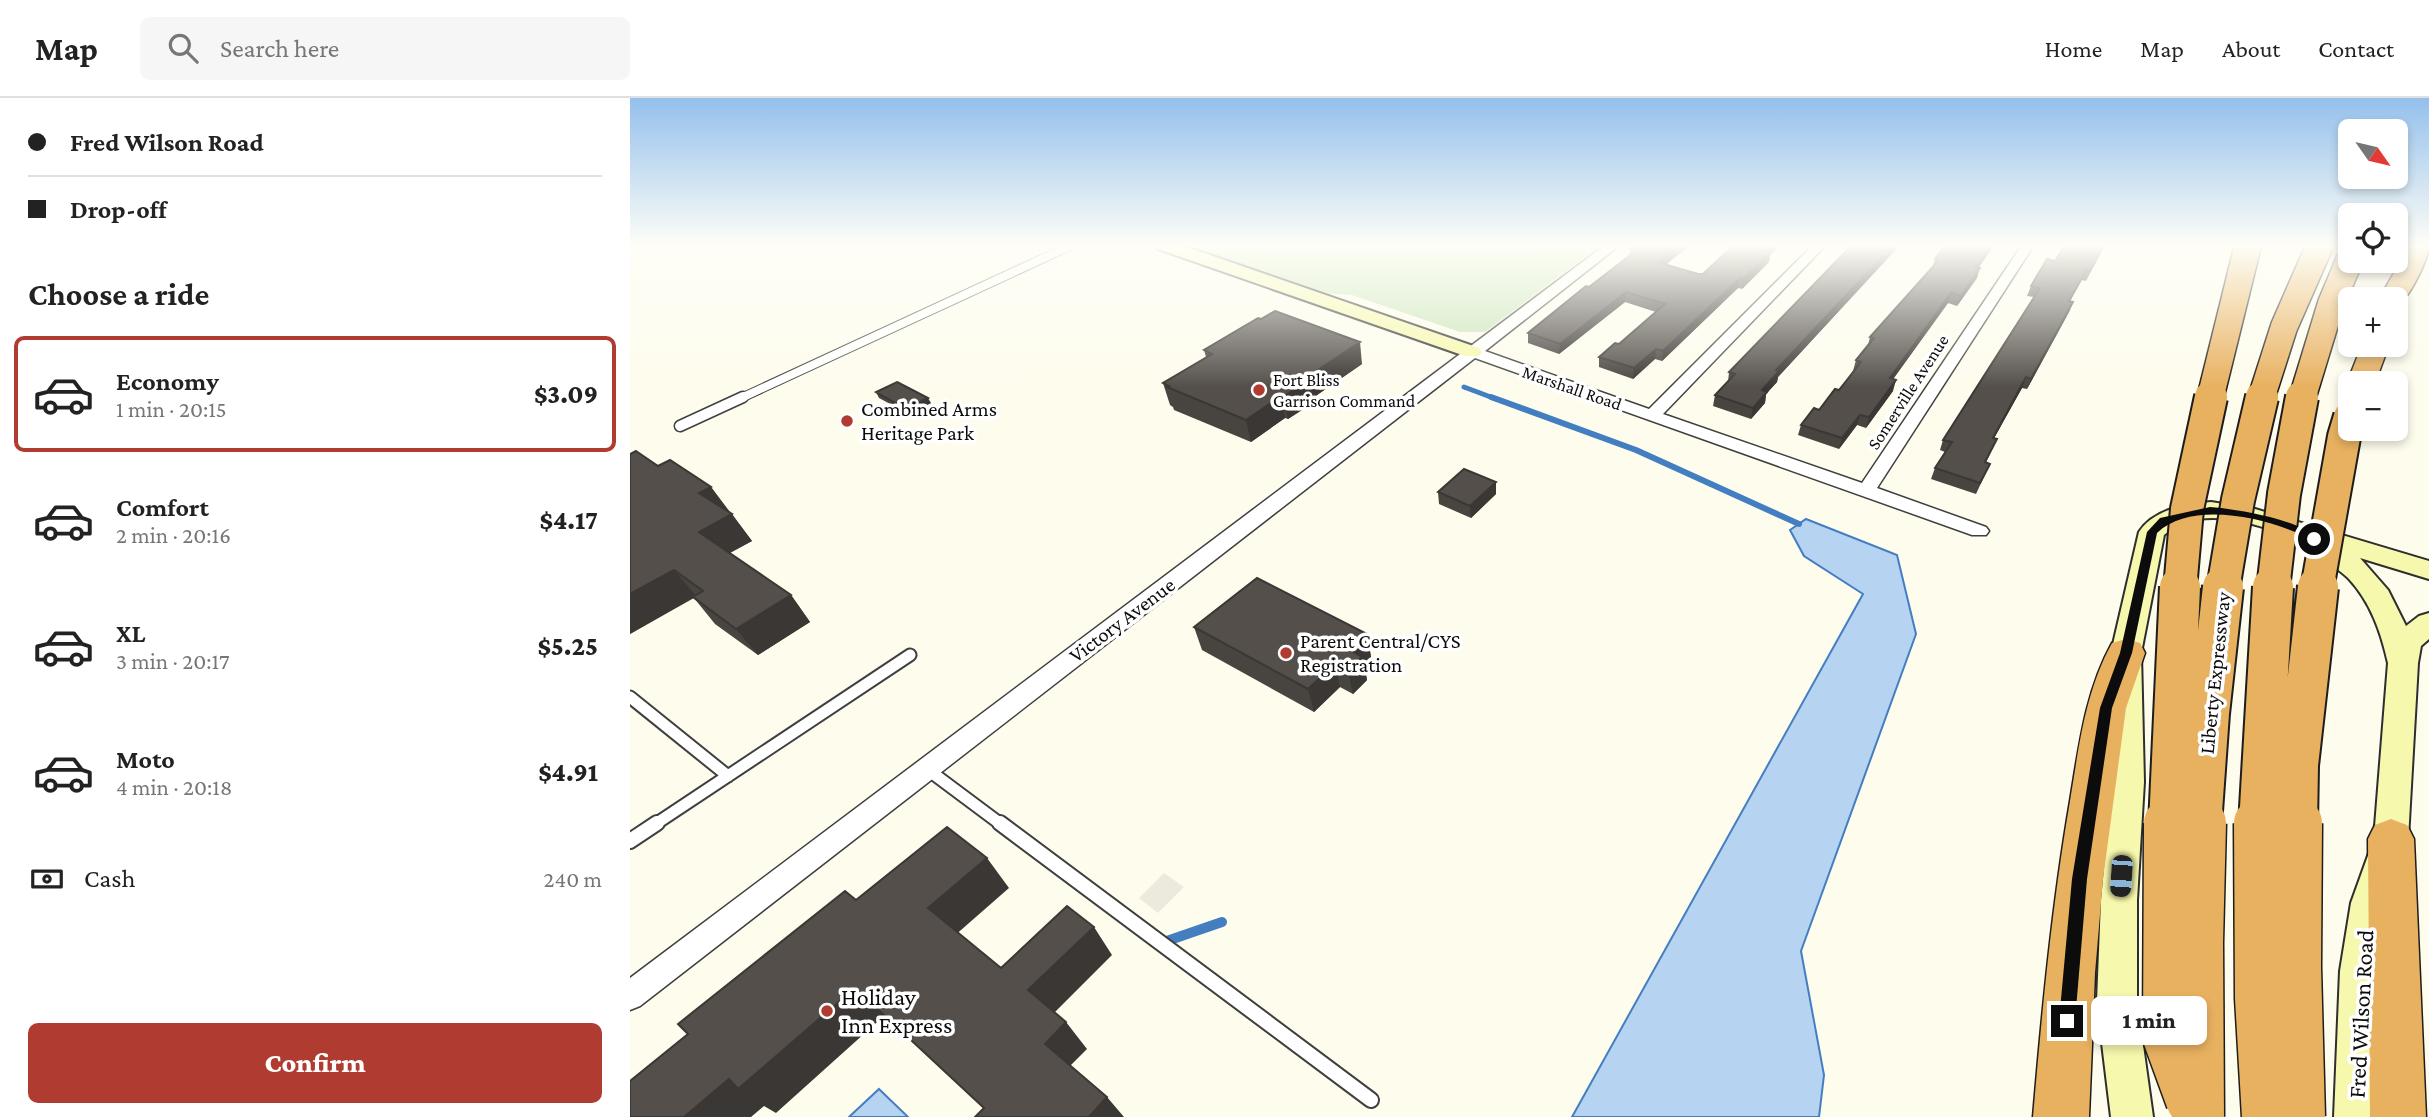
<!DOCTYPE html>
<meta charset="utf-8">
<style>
body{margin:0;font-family:"Crimson Pro",serif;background:#f6f6f6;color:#222;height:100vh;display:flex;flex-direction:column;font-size:26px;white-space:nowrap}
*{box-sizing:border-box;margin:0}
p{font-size:23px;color:#767676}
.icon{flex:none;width:38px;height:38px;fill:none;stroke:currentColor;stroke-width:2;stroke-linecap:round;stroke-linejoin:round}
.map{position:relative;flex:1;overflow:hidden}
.drawer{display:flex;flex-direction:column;background:#fff;width:630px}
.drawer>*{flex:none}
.hud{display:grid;align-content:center;height:154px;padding:0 28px;background:#fff}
.needle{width:46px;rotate:124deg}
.buttons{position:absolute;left:1708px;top:21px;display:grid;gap:14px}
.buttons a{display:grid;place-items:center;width:70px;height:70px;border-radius:10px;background:#fff;box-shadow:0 4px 10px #0003;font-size:35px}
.end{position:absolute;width:32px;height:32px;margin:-16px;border:9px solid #0c0c0c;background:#fff;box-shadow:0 0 0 4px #fff}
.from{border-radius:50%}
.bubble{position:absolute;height:49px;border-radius:10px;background:#fff;box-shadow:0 4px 10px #0003;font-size:23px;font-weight:800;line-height:49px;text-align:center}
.car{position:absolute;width:21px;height:42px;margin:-21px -10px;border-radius:9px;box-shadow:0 0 5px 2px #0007;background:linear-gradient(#222 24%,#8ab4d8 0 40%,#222 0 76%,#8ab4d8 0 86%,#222 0)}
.hud b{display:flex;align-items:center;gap:24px;height:66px;font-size:26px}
.hud b+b{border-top:2px solid #e0e0e0}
.hud i{width:18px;height:18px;background:#222}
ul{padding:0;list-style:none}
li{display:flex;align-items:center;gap:21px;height:116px;margin:0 14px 10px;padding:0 14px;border:4px solid transparent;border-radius:10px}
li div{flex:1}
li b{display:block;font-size:26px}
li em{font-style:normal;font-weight:800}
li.selected{border-color:#b03b30}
li>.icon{width:63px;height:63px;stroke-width:1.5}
h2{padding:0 28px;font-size:32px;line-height:84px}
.pay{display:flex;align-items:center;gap:18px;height:77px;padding:0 28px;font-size:26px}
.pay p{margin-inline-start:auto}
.primary-button{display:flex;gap:14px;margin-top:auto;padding:14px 28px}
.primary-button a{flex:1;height:80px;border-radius:10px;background:#b03b30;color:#fff;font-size:28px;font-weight:800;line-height:80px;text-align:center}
header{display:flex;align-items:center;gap:42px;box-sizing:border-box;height:98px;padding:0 35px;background:#fff;border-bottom:2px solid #e0e0e0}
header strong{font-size:33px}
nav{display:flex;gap:38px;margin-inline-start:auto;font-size:24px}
.search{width:490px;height:63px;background:#f6f6f6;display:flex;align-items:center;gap:18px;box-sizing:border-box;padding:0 24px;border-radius:10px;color:#767676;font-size:26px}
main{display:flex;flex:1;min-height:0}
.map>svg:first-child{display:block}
.green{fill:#cae5ba}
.plaza{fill:#eceadd}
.water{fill:#b6d3f1;stroke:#437ec1;stroke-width:2}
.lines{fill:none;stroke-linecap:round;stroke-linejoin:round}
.stream-far2{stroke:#437ec1;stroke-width:5}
.stream-far1{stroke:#437ec1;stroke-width:6}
.stream{stroke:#437ec1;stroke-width:10}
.lane-far3-casing{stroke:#3f3f3f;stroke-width:10}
.lane-far2-casing{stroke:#3f3f3f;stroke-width:13}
.lane-far1-casing{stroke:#3f3f3f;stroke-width:15}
.lane-casing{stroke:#3f3f3f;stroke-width:18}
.street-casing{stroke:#3f3f3f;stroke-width:3}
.secondary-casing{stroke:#2e2e2e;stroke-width:4}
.highway-casing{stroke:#1d1d1d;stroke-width:3}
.lane-far3{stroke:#fff;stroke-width:8}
.lane-far2{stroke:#fff;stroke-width:10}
.lane-far1{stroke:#fff;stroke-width:11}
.lane{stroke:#fff;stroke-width:14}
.street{fill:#fff;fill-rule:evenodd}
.secondary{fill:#f6f8ad;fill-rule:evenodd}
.highway{fill:#e8b160;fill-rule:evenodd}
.highway-bridge-far3-casing{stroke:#1d1d1d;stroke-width:29;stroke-linecap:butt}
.highway-bridge-far2-casing{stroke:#1d1d1d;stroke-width:36;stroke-linecap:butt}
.highway-bridge-far1-casing{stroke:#1d1d1d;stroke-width:44;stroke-linecap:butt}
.highway-bridge-casing{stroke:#1d1d1d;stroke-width:53;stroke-linecap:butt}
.highway-bridge-far3{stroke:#e8b160;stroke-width:26}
.highway-bridge-far2{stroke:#e8b160;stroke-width:32}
.highway-bridge-far1{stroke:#e8b160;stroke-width:40}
.highway-bridge{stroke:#e8b160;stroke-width:50}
.wall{fill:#484440}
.shaded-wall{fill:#3b3734}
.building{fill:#544f4a;stroke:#3b3734;stroke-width:2}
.route{fill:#0c0c0c}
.poi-dot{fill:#b03b30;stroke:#fff;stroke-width:2.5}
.labels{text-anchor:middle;stroke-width:7;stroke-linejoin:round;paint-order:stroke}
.far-poi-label{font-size:18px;fill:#0c0c0c;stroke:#fff;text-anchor:start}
.far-street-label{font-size:18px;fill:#0c0c0c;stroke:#fff}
.poi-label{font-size:21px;fill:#0c0c0c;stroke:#fff;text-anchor:start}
.street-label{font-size:21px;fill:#0c0c0c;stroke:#fff}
.near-poi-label{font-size:24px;fill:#0c0c0c;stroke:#fff;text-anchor:start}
.near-street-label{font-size:24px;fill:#0c0c0c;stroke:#fff}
</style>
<header>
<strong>Map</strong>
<div class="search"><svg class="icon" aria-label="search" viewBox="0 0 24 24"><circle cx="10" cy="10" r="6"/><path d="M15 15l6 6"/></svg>Search here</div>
<nav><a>Home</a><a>Map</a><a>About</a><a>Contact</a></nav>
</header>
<main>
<section class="drawer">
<div class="hud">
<b><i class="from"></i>Fred Wilson Road</b>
<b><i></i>Drop-off</b>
</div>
<h2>Choose a ride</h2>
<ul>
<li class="selected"><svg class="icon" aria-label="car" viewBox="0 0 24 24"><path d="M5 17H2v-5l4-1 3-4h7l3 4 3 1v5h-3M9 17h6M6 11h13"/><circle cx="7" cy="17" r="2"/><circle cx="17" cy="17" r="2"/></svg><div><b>Economy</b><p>1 min · 20:15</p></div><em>$3.09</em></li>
<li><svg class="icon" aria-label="car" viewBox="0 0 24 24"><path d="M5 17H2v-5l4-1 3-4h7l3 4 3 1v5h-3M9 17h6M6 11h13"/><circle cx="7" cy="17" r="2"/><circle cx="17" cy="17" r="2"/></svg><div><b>Comfort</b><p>2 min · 20:16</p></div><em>$4.17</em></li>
<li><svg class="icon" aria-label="car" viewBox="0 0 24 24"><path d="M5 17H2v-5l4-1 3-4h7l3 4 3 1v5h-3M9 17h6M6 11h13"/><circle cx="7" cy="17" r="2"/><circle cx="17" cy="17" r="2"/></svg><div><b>XL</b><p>3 min · 20:17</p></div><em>$5.25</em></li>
<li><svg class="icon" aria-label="car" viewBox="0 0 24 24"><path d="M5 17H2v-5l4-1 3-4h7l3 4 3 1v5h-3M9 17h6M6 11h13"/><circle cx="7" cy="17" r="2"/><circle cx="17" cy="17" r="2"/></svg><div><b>Moto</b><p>4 min · 20:18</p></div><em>$4.91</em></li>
</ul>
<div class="pay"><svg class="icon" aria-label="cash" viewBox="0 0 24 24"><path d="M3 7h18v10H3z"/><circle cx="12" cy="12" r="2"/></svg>Cash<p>240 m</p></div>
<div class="primary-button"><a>Confirm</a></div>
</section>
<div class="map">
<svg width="1799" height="1019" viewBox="0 0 1799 1019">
<rect width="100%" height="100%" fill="#fdfced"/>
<!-- green -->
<path class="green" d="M 534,147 L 971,147 L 855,234 L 830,234 L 722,197 L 669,194 Z"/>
<!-- plaza -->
<path class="plaza" d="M 534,775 L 554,789 L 528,815 L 509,800 Z"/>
<!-- water -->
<path class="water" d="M 1176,421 L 1267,457 L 1286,536 L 1171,853 L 1194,977 L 1189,1019 L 942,1019 L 1233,496 L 1174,458 L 1160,432 Z
M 249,991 L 278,1019 L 219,1019 Z"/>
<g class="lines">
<!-- stream-far2 -->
<path class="stream-far2" d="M 834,289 L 866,301"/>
<!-- stream-far1 -->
<path class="stream-far1" d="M 861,299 L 1006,352 L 1169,426"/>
<!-- stream -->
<path class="stream" d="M 531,845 L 592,824"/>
<defs>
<path id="lane-far3" d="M 109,301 L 442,147"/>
<path id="lane-far2" d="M 50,328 L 113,299"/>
<path id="lane-far1" d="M 0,599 L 98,678
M 297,671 L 372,727
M 24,727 L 280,557"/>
<path id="lane" d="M 370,725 L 741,1002
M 0,743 L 27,725"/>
<path id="street" d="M 975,147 L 990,147 L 855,253 L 1019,311 L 1183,147 L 1196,147 L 1033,316 L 1232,385 L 1392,147 L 1404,147 L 1247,390 L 1356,429 L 1359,433 L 1356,437 L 1342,437 L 845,260 L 10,908 L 0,912 L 0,880 Z"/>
<path id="secondary" d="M 525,147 L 551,147 L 849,250 L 852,254 L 849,258 L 835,258 L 528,151 Z
M 1581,404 L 1625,411 L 1799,463 L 1799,481 L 1730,460 L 1758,492 L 1776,528 L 1789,518 L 1799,515 L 1799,541 L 1791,548 L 1788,565 L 1778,741 L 1757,805 L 1748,873 L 1746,1019 L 1704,1019 L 1710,873 L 1721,805 L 1744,741 L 1758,565 C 1751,534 1741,505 1719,481 C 1710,471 1686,459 1686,447 C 1641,433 1576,400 1534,437 L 1511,555 L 1514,684 L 1507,802 L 1507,904 L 1523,1019 L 1481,1019 L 1467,904 L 1471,802 L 1482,684 L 1481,555 L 1509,434 C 1524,411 1556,406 1581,404 Z"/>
<path id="highway" d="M 1780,147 L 1799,147 C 1799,160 1778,204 1766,208 L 1766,201 L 1749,201 Z
M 1732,247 L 1759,247 L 1745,285 L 1720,285 L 1720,290 L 1717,285 Z
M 1496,541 L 1510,545 L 1515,555 L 1496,610 L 1473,781 L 1465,875 L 1459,1019 L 1403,1019 C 1412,913 1422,808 1440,703 C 1449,649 1455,594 1482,545 Z
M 1761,721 L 1777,727 L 1784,741 L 1796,1019 L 1740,1019 L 1738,741 L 1745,727 Z"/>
</defs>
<!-- lane-far3 casing -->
<use href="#lane-far3" class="lane-far3-casing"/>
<!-- lane-far2 casing -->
<use href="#lane-far2" class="lane-far2-casing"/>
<!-- lane-far1 casing -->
<use href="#lane-far1" class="lane-far1-casing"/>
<!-- lane casing -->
<use href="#lane" class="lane-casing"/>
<!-- street casing -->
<use href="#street" class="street-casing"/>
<!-- secondary casing -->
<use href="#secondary" class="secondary-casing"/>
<!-- highway casing -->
<use href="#highway" class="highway-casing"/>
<!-- lane-far3 -->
<use href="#lane-far3" class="lane-far3"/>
<!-- lane-far2 -->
<use href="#lane-far2" class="lane-far2"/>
<!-- lane-far1 -->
<use href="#lane-far1" class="lane-far1"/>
<!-- lane -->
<use href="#lane" class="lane"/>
<!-- street -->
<use href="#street" class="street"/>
<!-- secondary -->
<use href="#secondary" class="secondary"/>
<!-- highway -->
<use href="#highway" class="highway"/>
<defs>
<path id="highway-bridge-far3" d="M 1580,301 L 1618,147
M 1631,301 L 1654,229 L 1690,147
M 1672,301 L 1701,206 L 1720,161"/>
<path id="highway-bridge-far2" d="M 1550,491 L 1557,411 L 1581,299
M 1593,491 L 1608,402 L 1632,299
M 1643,491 L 1654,396 L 1672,299
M 1687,491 L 1714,339 L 1720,319"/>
<path id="highway-bridge-far1" d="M 1539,727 L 1550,489
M 1571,727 L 1579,615 L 1593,489
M 1629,727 L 1643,489
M 1667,727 L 1668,667 L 1688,489"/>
<path id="highway-bridge" d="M 1539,725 L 1538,939 L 1561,1002
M 1629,725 L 1630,900 L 1637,1019
M 1667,725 L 1666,869 L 1670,1019
M 1569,1019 L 1568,844 L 1571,725"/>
</defs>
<!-- highway-bridge-far3 casing -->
<use href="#highway-bridge-far3" class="highway-bridge-far3-casing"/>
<!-- highway-bridge-far2 casing -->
<use href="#highway-bridge-far2" class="highway-bridge-far2-casing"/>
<!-- highway-bridge-far1 casing -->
<use href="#highway-bridge-far1" class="highway-bridge-far1-casing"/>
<!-- highway-bridge casing -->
<use href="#highway-bridge" class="highway-bridge-casing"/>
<!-- highway-bridge-far3 -->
<use href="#highway-bridge-far3" class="highway-bridge-far3"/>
<!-- highway-bridge-far2 -->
<use href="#highway-bridge-far2" class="highway-bridge-far2"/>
<!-- highway-bridge-far1 -->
<use href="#highway-bridge-far1" class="highway-bridge-far1"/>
<!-- highway-bridge -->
<use href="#highway-bridge" class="highway-bridge"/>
</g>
<!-- wall -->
<path class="wall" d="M 1005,147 L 1060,147 L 1036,166 L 1068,176 L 1073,176 L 1104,147 L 1151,147 L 1140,157 L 1139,164 L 1112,191 L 1108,190 L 1032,263 L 1025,261 L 1003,281 L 969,269 L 969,259 L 989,246 L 1026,214 L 995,204 L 929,256 L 898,245 L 898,235 L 1000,158 L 1000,150 Z
M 1222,147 L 1270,147 L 1148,279 L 1147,284 L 1136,296 L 1135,305 L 1121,321 L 1083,308 L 1085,297 L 1098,284 L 1099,274 Z
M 1435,147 L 1475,147 L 1456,183 L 1452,182 L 1440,203 L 1443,204 L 1439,214 L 1397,291 L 1392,290 L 1364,340 L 1367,341 L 1356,364 L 1360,366 L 1346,396 L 1301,381 L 1305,370 L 1315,354 L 1310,352 L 1313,342 L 1404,199 L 1397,198 L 1401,188 L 1425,163 Z
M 1363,149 L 1348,170 L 1347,180 L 1327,208 L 1318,205 L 1263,281 L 1263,293 L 1236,330 L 1227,327 L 1209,351 L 1168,337 L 1171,327 L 1189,312 L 1209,292 L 1223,273 L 1226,262 L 1238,247 L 1240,239 L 1302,170 L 1305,161 Z
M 574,252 L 732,266 L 674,306 L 675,310 L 658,321 L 655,320 L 621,344 L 544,312 L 543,309 L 540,307 L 533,285 L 576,259 Z
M 246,294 L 301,305 L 279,316 L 249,300 Z
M 28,368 L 81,389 L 122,443 L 100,455 L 161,497 L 180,524 L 128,557 L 85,526 L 64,500 L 0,536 Z
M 808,394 L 866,396 L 841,420 L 809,406 Z
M 564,529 L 737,536 L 741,559 L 734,566 L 737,582 L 723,596 L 710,589 L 684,614 L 572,552 Z"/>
<!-- shaded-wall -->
<path class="shaded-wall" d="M 1049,147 L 1060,147 L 1027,174 L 1027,164 Z
M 1142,147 L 1151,147 L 1140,157 L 1139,164 L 1112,191 L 1113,181 L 1135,153 Z
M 1263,147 L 1270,147 L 1148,279 L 1147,284 L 1136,296 L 1135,305 L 1121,321 L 1123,310 L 1132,292 L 1146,272 Z
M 1361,147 L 1364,147 L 1363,149 L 1342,179 L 1345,169 Z
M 1350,170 L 1347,180 L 1327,208 L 1331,198 Z
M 1110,180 L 1108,190 L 1032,263 L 1033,253 Z
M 996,194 L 995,204 L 929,256 L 930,246 Z
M 1321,195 L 1318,205 L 1256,291 L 1260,280 Z
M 1443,204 L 1439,214 L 1397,291 L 1401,281 Z
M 730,244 L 732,266 L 674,306 L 675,310 L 658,321 L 653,299 L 667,286 Z
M 1026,251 L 1025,261 L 1003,281 L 1004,270 Z
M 1396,279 L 1392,290 L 1358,351 L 1363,340 Z
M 1266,282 L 1263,293 L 1236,330 L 1239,319 Z
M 651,298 L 655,320 L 621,344 L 616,322 Z
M 298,300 L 301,305 L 279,316 L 276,311 Z
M 1230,317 L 1227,327 L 1209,351 L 1212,340 Z
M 866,384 L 866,396 L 841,420 L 840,408 Z
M 81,389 L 100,415 L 69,395 Z
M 102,416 L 122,443 L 90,460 L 69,434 Z
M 44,472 L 66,498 L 0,536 L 0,496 Z
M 161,497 L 180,524 L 128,557 L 106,531 Z
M 737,536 L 741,559 L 734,566 L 737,582 L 723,596 L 718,573 L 720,552 Z
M 705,566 L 710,589 L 684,614 L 678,591 Z
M 357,760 L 379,790 L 323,839 L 298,810 Z
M 464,829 L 482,857 L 420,919 L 398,892 Z
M 225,890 L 255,917 L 146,1015 L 134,1008 L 121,1019 L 54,1019 L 99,981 Z
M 436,924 L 457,951 L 437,971 L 415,946 Z
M 477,999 L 494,1019 L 459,1019 Z"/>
<!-- building -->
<path class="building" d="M 1005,147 L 1049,147 L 1027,164 L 1068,176 L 1073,176 L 1104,147 L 1142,147 L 1135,153 L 1141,154 L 1113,181 L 1110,180 L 1033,253 L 1026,251 L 1004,270 L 969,259 L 985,245 L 989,246 L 1035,206 L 996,194 L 930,246 L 898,235 L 956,188 L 959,189 L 1007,152 L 1000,150 Z
M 1222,147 L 1263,147 L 1146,272 L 1149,273 L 1132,292 L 1137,294 L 1123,310 L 1085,297 L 1105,276 L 1099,274 Z
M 1316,147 L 1361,147 L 1345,169 L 1350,170 L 1331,198 L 1321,195 L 1260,280 L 1266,282 L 1239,319 L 1230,317 L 1212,340 L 1171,327 L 1184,310 L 1189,312 L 1205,291 L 1209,292 L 1231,264 L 1226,262 L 1244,240 L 1240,239 L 1309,162 L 1305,161 Z
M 1435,147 L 1474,147 L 1460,173 L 1456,172 L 1439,203 L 1443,204 L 1401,281 L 1396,279 L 1363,340 L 1367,341 L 1355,364 L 1360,366 L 1350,385 L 1305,370 L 1322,344 L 1313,342 L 1410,190 L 1401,188 L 1417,161 L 1425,163 Z
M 645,213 L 730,244 L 667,286 L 671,287 L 653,299 L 651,298 L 616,322 L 537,289 L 539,288 L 533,285 L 582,256 L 574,252 L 628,220 L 631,221 Z
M 267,284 L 298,300 L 276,311 L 246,294 Z
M 6,353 L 28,368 L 40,362 L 81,389 L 69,395 L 102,416 L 69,434 L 161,497 L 106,531 L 63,499 L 73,493 L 44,472 L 0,496 L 0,356 Z
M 834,371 L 866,384 L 840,408 L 808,394 Z
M 627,480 L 737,536 L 720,552 L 732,559 L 718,573 L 705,566 L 678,591 L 564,529 Z
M 317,729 L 357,760 L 298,810 L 371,870 L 437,808 L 464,829 L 398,892 L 436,924 L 415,946 L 477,999 L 459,1019 L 345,1019 L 354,1010 L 225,890 L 108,991 L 99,981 L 54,1019 L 0,1019 L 0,983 L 58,936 L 48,926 L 215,793 L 226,802 Z"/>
<!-- sky -->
<linearGradient id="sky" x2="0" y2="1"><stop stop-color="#94c0ec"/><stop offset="0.51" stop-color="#fefef7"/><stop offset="1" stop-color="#fefef7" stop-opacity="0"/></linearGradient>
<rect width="1799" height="289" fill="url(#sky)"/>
<!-- route -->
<path class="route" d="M 1580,409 C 1608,411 1670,422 1690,441 L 1684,445 C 1677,442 1672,437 1665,434 C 1627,418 1559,404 1527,435 L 1502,555 L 1482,610 L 1457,781 L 1445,923 L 1443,929 L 1437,931 L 1431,929 L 1429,923 L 1442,781 L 1470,610 L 1490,555 L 1517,434 L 1530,420 Z"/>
<!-- markers -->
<g class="poi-dot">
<circle cx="629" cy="292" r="7"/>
<circle cx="217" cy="323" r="7"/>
<circle cx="656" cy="555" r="7"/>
<circle cx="197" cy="913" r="7"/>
</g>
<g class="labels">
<!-- far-poi labels -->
<g class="far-poi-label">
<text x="643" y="288">Fort Bliss<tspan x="643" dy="21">Garrison Command</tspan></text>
</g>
<!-- far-street labels -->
<g class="far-street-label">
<text transform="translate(942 290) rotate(19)" y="6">Marshall Road</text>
<text transform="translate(1278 294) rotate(-57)" y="6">Somerville Avenue</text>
</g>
<!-- poi labels -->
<g class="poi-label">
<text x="231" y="318">Combined Arms<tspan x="231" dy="24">Heritage Park</tspan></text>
<text x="670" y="550">Parent Central/CYS<tspan x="670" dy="24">Registration</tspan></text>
</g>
<!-- street labels -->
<g class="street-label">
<text transform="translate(492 522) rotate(-37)" y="7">Victory Avenue</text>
<text transform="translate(1585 575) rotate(-84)" y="7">Liberty Expressway</text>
</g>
<!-- near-poi labels -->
<g class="near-poi-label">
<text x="211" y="907">Holiday<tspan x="211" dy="28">Inn Express</tspan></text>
</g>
<!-- near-street labels -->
<g class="near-street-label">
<text transform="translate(1731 916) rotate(-87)" y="8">Fred Wilson Road</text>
</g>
</g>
</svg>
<div class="buttons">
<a><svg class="needle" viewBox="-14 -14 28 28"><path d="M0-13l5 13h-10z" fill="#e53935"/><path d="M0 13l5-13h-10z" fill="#767676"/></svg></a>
<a><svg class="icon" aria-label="locate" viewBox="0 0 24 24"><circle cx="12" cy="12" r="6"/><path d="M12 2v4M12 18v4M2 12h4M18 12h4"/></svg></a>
<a>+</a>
<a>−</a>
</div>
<i class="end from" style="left:1684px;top:441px"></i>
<i class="end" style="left:1437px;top:923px"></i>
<div class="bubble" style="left:1461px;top:898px;width:116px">1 min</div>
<i class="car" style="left:1491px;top:778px;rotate:184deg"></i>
</div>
</main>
